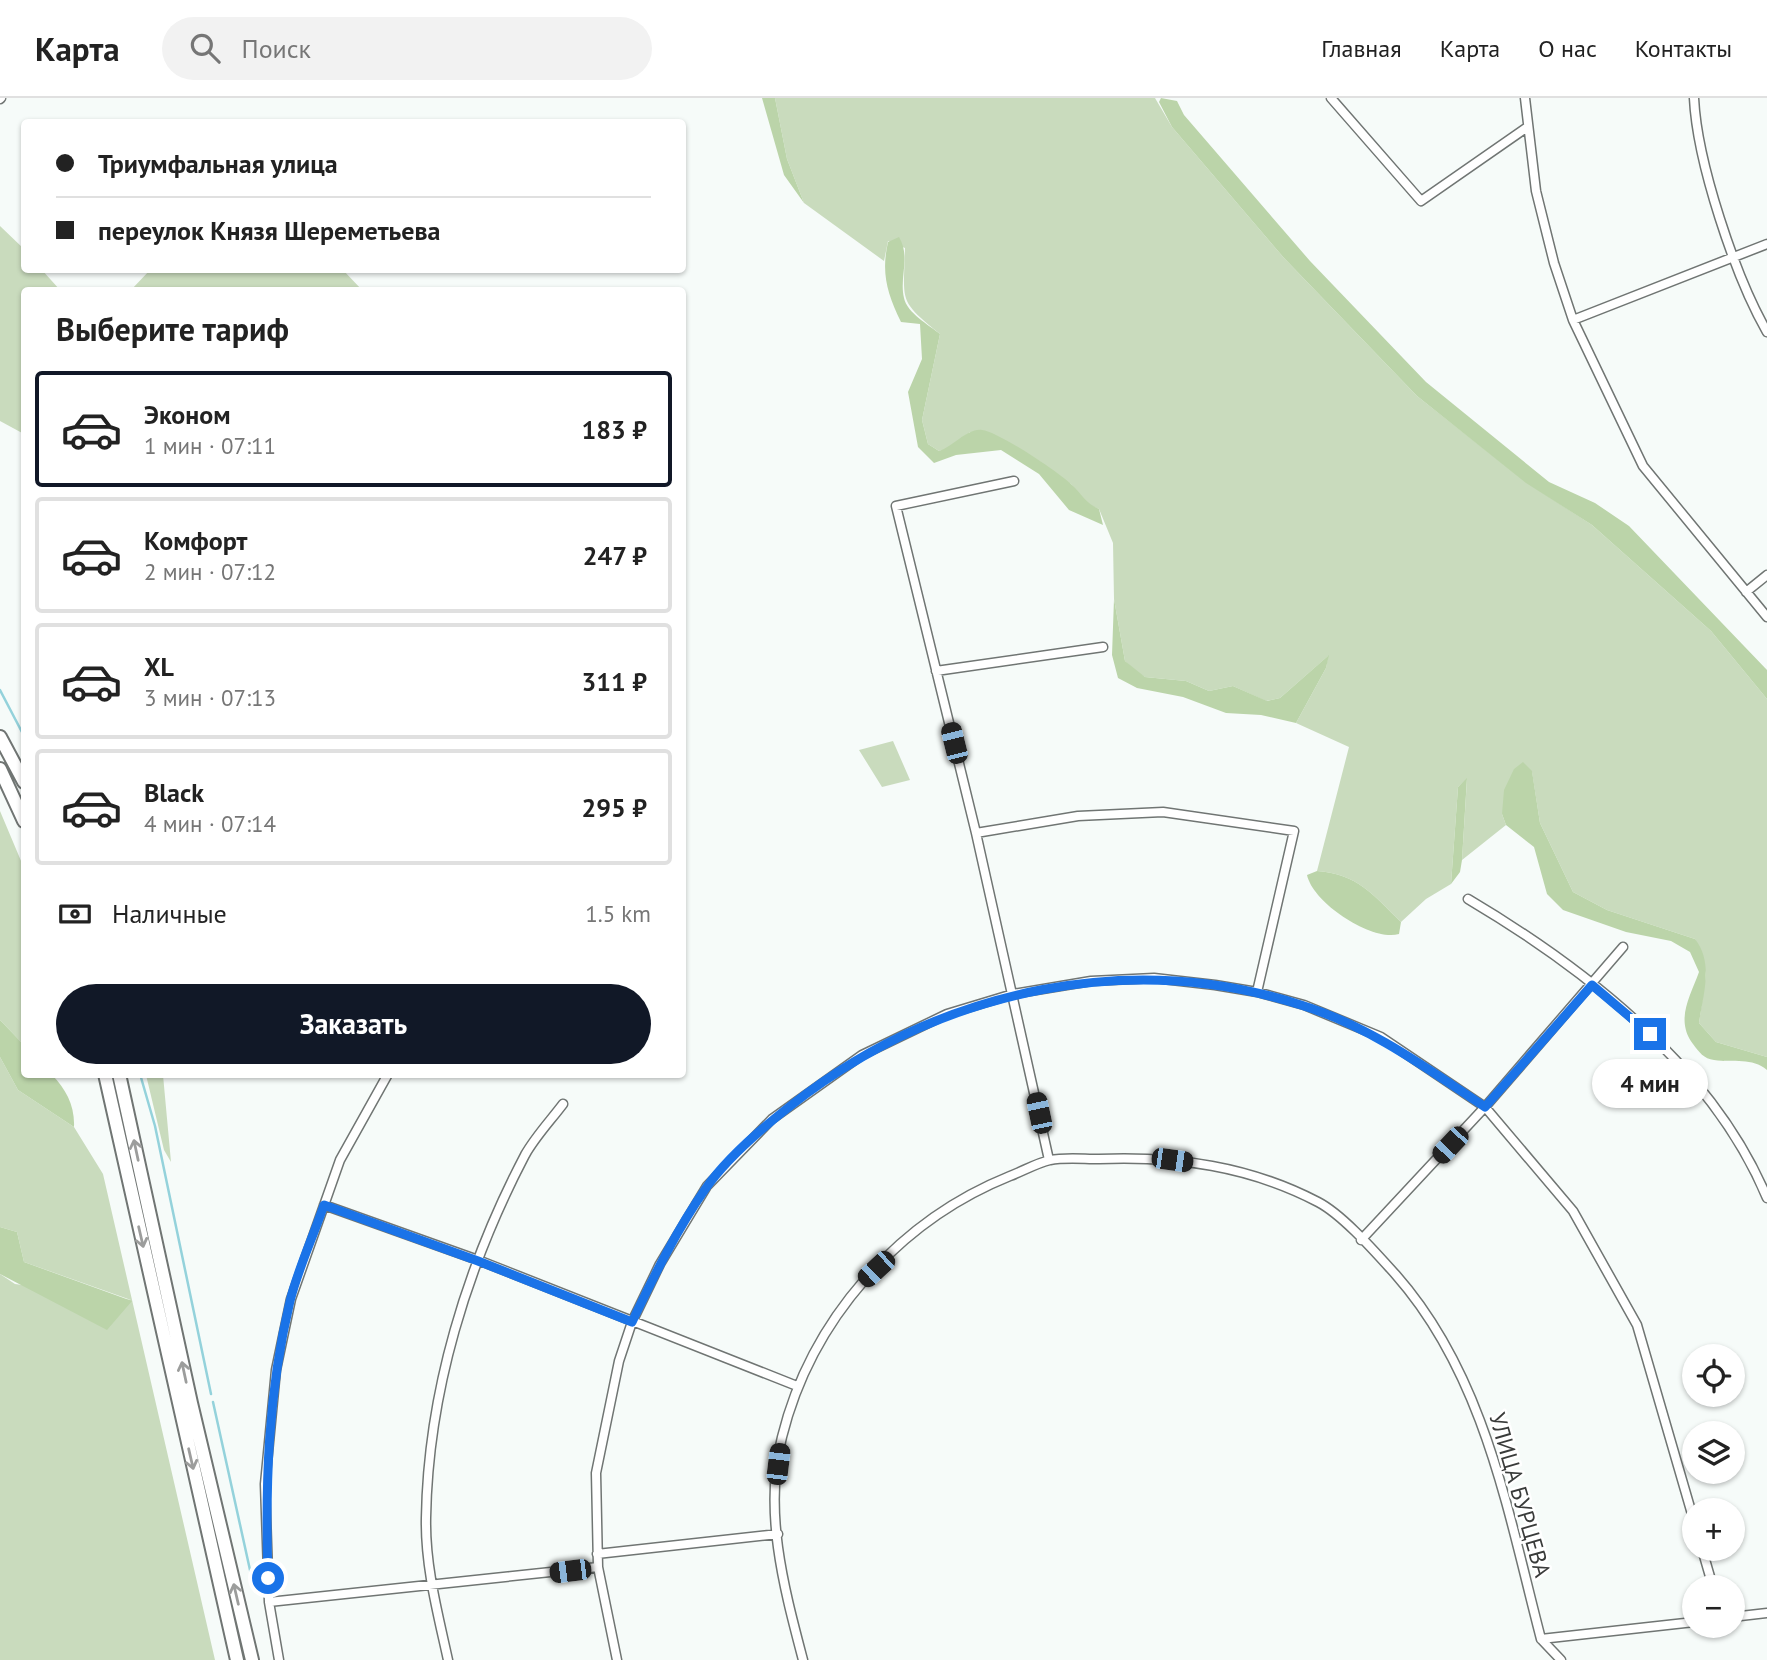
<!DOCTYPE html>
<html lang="ru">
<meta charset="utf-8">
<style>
body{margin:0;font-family:"PT Sans",sans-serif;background:#f2f2f2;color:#222;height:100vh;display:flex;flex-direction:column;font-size:26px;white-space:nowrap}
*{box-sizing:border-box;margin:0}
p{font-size:23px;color:#767676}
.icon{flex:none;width:38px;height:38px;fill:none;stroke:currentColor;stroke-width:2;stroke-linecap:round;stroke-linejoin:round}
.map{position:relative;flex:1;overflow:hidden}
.side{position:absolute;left:21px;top:189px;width:665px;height:791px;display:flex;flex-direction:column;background:#fff;border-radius:7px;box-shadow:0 2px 5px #0004}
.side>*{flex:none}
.guide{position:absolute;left:21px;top:21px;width:665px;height:154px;border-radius:7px;box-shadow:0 2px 5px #0004;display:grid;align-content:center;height:154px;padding:0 35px;background:#fff}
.buttons{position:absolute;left:1682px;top:1246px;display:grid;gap:14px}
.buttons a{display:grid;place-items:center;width:63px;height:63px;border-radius:50%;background:#fff;box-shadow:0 2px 5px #0004;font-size:35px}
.end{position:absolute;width:32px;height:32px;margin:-16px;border:9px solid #1a73e8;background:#fff;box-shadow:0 0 0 4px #fff}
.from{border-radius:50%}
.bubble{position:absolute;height:49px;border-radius:24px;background:#fff;box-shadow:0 2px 5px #0004;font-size:23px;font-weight:600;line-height:49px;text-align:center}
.car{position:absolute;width:21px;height:42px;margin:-21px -10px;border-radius:9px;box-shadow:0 0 5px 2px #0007;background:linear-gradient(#222 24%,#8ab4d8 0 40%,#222 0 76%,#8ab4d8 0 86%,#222 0)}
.guide b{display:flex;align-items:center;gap:24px;height:66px;font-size:26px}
.guide b+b{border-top:2px solid #e0e0e0}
.guide i{width:18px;height:18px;background:#222}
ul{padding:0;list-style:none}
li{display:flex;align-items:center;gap:21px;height:116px;margin:0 14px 10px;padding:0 21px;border:4px solid #e0e0e0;border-radius:7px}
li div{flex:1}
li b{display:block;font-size:26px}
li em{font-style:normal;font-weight:600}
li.on{border-color:#111827}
li>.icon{width:63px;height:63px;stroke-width:1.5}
h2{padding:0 35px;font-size:32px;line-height:84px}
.pay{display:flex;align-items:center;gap:18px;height:77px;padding:0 35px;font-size:26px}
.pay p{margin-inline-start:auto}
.cta{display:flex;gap:14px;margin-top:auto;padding:14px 35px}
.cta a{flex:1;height:80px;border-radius:42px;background:#111827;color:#fff;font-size:28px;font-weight:600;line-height:80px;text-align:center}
header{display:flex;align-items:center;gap:42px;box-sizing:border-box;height:98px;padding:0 35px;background:#fff;border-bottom:2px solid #e0e0e0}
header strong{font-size:33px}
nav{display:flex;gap:38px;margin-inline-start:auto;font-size:24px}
.search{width:490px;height:63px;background:#f2f2f2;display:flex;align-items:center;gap:18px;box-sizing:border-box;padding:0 24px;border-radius:38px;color:#767676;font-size:26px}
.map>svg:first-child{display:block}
.green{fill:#c9dbbd}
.forest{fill:#bbd4a9}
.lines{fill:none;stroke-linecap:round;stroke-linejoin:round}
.stream{stroke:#94d2db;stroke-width:2.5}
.street-casing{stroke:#707573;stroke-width:11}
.primary-casing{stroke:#707573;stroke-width:16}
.street{stroke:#fff;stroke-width:8}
.primary{stroke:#fff;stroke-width:12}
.oneway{stroke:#9c9d9c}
.route{stroke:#1a73e8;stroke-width:9}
.labels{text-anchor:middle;stroke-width:5;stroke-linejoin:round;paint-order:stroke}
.street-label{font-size:23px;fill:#393b3a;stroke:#fff}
</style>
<header>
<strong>Карта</strong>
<div class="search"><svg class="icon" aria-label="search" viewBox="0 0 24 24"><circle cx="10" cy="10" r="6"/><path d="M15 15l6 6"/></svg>Поиск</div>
<nav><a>Главная</a><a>Карта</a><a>О нас</a><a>Контакты</a></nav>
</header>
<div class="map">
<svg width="1767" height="1562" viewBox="0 0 1767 1562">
<rect width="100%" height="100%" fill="#f6fbf9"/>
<!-- green -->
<path class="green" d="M 775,0 L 1155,0 L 1172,29 L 1284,160 L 1417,298 L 1526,384 L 1592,427 L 1711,533 L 1767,601 L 1767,959 L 1716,944 L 1699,925 L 1706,876 L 1695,841 L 1607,812 L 1573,794 L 1540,725 L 1532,674 L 1502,716 L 1506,727 L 1462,762 L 1467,681 L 1458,689 L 1451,786 L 1426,801 L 1401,824 C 1373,797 1358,776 1317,773 L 1349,649 L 1296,625 L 1326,570 L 1328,558 L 1280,600 L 1266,603 L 1233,588 L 1209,593 L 1186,583 L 1145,579 L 1134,573 L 1125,563 L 1114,501 L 1113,445 L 1099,411 L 1087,406 L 1071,386 L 970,334 L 951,350 L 939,353 L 928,346 L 922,322 L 940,236 C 897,201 904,204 905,150 L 888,143 L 884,163 L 804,105 L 787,61 Z
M 0,128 L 24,151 L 24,172 L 42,172 L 60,192 L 24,192 L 24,336 L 0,323 Z
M 150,172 L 343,172 L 362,192 L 131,192 Z
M 893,643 L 910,682 L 882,689 L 859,652 Z
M 0,713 L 24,770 L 24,947 L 0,922 Z
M 0,959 L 18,992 L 74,1029 L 103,1076 L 215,1562 L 0,1562 L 0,1176 L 15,1186 L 131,1202 L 24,1164 L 17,1134 L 0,1129 Z
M 146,977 L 163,977 L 171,1064 L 164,1052 Z"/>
<!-- forest -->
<path class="forest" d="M 762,0 L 775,0 L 787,61 L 804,105 L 784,77 Z
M 1161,0 L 1177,3 L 1184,17 L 1310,163 L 1426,284 L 1549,384 L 1595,405 L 1629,428 L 1767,572 L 1767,601 L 1711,533 L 1592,427 L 1526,385 L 1417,298 L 1284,160 L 1172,29 L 1159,4 Z
M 899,139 C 911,159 899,179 904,200 C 907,215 929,227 940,236 L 922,322 L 928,346 L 939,353 C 953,349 967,330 982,332 C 999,334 1058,374 1071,386 C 1082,396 1085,405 1099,411 L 1103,427 L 1069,412 L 1039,376 L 1001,352 L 956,357 L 934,365 L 918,349 L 908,294 L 922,261 L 920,226 L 901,224 C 887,195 881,175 888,144 Z
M 1114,501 L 1125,563 L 1145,579 L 1186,583 L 1209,593 L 1233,588 L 1267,603 L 1280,600 L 1329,557 L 1326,570 L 1296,625 L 1261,617 L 1226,615 L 1183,599 L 1137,590 L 1118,580 L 1112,557 Z
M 1523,664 L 1532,673 L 1540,725 L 1573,794 L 1607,812 L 1695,841 C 1714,865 1703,897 1699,925 L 1716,944 L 1767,959 L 1767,972 C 1752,959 1734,965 1714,962 C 1704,961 1699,954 1693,946 C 1675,922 1690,899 1699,874 L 1690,854 L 1671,843 L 1626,834 L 1563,812 L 1547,796 L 1534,749 L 1506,727 L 1502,716 L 1504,692 L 1514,671 Z
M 1467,680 L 1462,762 L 1460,774 L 1451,786 L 1458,689 Z
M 1317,773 C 1358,776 1373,797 1401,824 L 1399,836 C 1372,844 1313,805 1307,777 Z
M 0,922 L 24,947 L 24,976 L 52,977 C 66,991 75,1008 74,1029 L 18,992 L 0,959 Z
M 0,1129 L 17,1134 L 24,1164 L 132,1203 L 107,1232 L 0,1176 Z"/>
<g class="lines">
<!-- stream -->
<path class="stream" d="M 0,592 L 24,638
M 140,976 L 155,1028 L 211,1296
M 213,1304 L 252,1481"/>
<defs>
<path id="street" d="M 1331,0 L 1421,103 L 1526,30
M 1525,0 L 1536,93 L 1554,165 L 1573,222 L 1643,368 L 1767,519
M 1694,0 C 1697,64 1735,178 1767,234
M 0,1 L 1,0
M 1573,222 L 1767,146
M 1014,383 L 896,408 L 976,735 L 1049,1062
M 1746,494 L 1767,477
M 936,573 L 1103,549
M 976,735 L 1078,718 L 1163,714 L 1294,733 L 1257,894
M 1468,801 C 1586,871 1713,970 1767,1100
M 324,1107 L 478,1162 L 797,1288
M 1361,1142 L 1485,1009 L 1623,849
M 1702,1451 L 1713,1489
M 597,1456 L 778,1436
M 269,1504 L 598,1469
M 1732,1519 L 1767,1515
M 1541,1541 L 1694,1524
M 279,1562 L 269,1504 L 265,1386 L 276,1272 L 291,1201 L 340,1062 L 388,976
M 448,1562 C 438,1516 425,1468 426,1420 C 428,1294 467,1168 525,1057 C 535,1039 551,1022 563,1006
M 617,1562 L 598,1469 L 596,1375 L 619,1263 L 632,1224 L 660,1166 L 707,1088 L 772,1021 L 862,957 L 947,916 L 1013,896 L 1091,883 L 1154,880 L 1215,887 L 1257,894 L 1304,907 L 1381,939 L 1485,1009 L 1573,1113 L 1637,1227 L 1694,1423
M 803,1562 C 784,1490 763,1413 782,1339 C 811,1222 898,1123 1010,1078 C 1023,1073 1037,1065 1050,1062 C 1065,1059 1083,1061 1099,1061 C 1177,1058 1249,1068 1318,1104 C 1343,1117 1376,1155 1396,1177 C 1485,1278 1508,1415 1541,1541 L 1561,1562"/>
<path id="primary" d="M 0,639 L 24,684
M 0,671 L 24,723
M 105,976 L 237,1562
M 119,976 L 191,1305 L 252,1562"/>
</defs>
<!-- street casing -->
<use href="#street" class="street-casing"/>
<!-- primary casing -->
<use href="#primary" class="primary-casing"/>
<!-- street -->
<use href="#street" class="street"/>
<!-- primary -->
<use href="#primary" class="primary"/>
</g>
<!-- one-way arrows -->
<defs><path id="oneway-shaft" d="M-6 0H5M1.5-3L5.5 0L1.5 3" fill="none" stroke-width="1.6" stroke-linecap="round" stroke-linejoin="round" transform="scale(1.75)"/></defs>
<g class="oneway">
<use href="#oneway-shaft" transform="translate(136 1052) rotate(-102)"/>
<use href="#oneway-shaft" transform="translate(141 1139) rotate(77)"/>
<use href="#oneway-shaft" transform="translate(184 1274) rotate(-102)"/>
<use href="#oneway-shaft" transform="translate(191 1361) rotate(77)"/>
<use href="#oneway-shaft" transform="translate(236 1496) rotate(-103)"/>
</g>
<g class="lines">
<!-- route -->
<path class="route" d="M 268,1480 C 265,1387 268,1295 290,1203 C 298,1171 313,1139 324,1107 L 478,1163 L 632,1224 C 654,1178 677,1131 706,1090 C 729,1057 774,1020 806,996 C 948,891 1131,852 1301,907 C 1369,928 1425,969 1485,1009 L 1592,887 L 1650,936"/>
</g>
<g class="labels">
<!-- street labels -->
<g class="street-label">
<text transform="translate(1520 1397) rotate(74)" y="8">УЛИЦА БУРЦЕВА</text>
</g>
</g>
</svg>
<div class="buttons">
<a><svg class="icon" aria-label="locate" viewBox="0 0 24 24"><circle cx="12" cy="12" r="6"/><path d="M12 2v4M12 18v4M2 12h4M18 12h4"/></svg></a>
<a><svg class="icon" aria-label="layers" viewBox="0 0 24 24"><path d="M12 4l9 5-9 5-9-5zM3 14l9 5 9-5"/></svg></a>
<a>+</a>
<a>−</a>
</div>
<i class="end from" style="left:268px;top:1480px"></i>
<i class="end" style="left:1650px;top:936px"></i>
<div class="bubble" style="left:1592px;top:961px;width:116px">4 мин</div>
<i class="car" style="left:954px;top:645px;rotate:346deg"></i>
<i class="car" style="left:1039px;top:1015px;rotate:348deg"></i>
<i class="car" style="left:1450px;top:1047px;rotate:223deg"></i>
<i class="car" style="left:1172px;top:1062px;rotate:98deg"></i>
<i class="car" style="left:876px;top:1171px;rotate:227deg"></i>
<i class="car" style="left:778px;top:1366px;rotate:7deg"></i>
<i class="car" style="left:570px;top:1473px;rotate:263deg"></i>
<div class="guide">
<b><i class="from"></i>Триумфальная улица</b>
<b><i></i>переулок Князя Шереметьева</b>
</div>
<section class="side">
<h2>Выберите тариф</h2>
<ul>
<li class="on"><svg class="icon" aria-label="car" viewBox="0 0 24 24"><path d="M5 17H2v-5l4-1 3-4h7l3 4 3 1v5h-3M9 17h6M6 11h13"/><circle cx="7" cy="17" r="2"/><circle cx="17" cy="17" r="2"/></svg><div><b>Эконом</b><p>1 мин · 07:11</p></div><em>183 ₽</em></li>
<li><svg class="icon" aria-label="car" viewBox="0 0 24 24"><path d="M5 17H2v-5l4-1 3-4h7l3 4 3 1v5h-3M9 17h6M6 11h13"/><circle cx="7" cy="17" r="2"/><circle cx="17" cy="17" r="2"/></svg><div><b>Комфорт</b><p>2 мин · 07:12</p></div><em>247 ₽</em></li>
<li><svg class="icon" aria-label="car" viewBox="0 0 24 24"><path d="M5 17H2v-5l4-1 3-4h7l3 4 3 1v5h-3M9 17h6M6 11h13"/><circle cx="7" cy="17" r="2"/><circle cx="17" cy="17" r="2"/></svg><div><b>XL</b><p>3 мин · 07:13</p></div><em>311 ₽</em></li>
<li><svg class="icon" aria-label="car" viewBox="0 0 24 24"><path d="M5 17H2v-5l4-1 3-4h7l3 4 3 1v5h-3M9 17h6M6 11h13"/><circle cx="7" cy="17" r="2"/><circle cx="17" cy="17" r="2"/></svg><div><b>Black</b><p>4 мин · 07:14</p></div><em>295 ₽</em></li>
</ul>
<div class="pay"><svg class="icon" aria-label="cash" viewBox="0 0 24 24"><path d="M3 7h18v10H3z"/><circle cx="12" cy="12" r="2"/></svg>Наличные<p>1.5 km</p></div>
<div class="cta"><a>Заказать</a></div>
</section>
</div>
